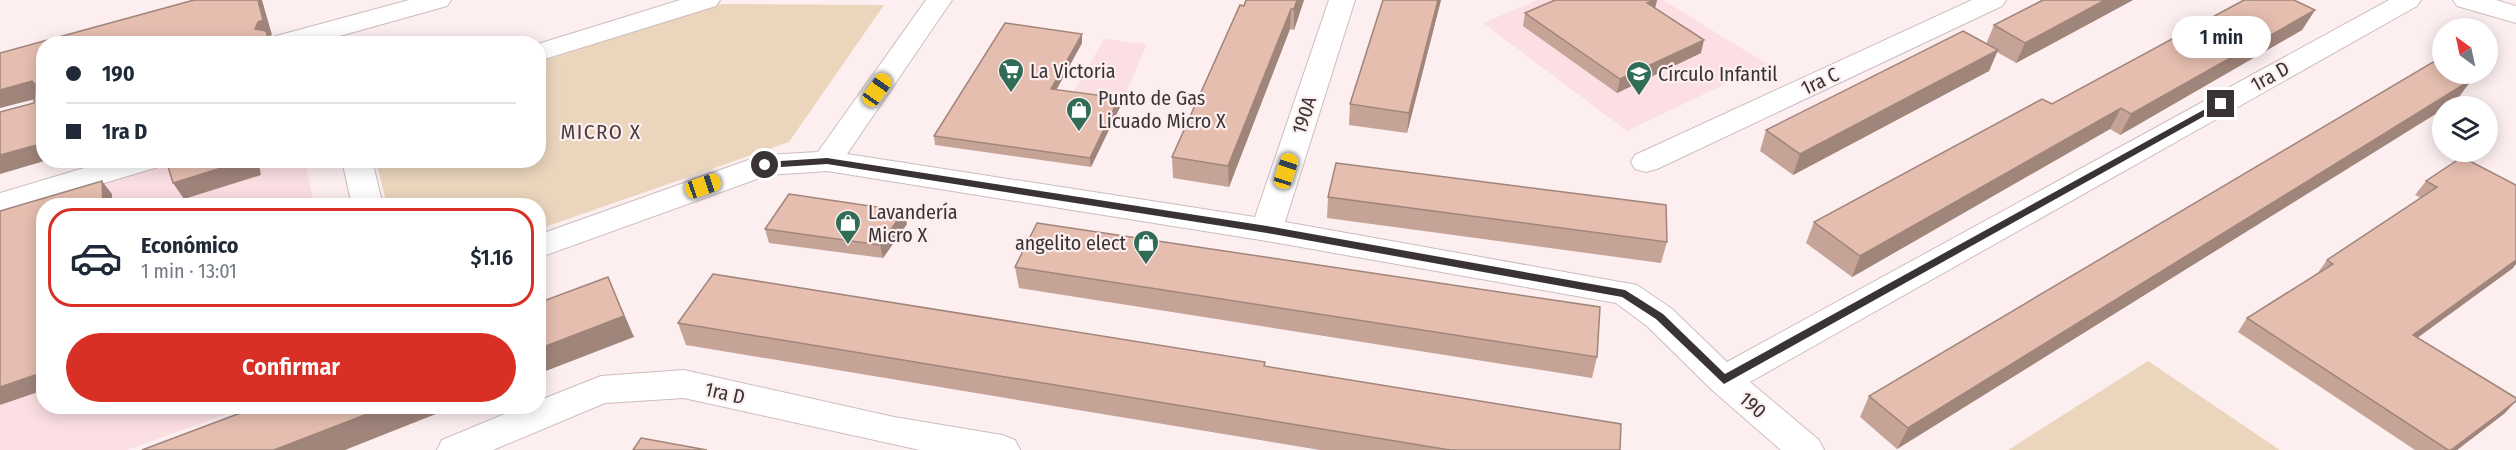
<!DOCTYPE html>
<html lang="es">
<meta charset="utf-8">
<style>
body{margin:0;font-family:"Fira Sans Condensed",sans-serif;background:#f2f2f3;color:#1f2937;height:100vh;display:flex;flex-direction:column;font-size:22px;white-space:nowrap}
*{box-sizing:border-box;margin:0}
p{font-size:20px;color:#747a83}
.icon{flex:none;width:33px;height:33px;fill:none;stroke:currentColor;stroke-width:2;stroke-linecap:round;stroke-linejoin:round}
.map{position:relative;flex:1;overflow:hidden}
.drawer{position:absolute;left:36px;top:198px;width:510px;height:216px;display:flex;flex-direction:column;background:#fff;border-radius:24px;box-shadow:0 3px 15px #0003}
.drawer>*{flex:none}
.banner{position:absolute;left:36px;top:36px;width:510px;height:132px;border-radius:24px;box-shadow:0 3px 15px #0003;display:grid;align-content:center;height:132px;padding:0 30px;background:#fff}
.needle{width:39px;rotate:327deg}
.fabs{position:absolute;left:2432px;top:18px;display:grid;gap:12px}
.fabs a{display:grid;place-items:center;width:66px;height:66px;border-radius:50%;background:#fff;box-shadow:0 3px 15px #0003;font-size:30px}
.end{position:absolute;width:27px;height:27px;margin:-14px;border:8px solid #3a3334;background:#fff;box-shadow:0 0 0 3px #fff}
.from{border-radius:50%}
.bubble{position:absolute;height:42px;border-radius:21px;background:#fff;box-shadow:0 3px 15px #0003;font-size:20px;font-weight:600;line-height:42px;text-align:center}
.car{position:absolute;width:18px;height:36px;margin:-18px -9px;border-radius:8px;box-shadow:0 0 4px 2px #0007;background:linear-gradient(#f5c518 24%,#345 0 40%,#f5c518 0 76%,#345 0 86%,#f5c518 0)}
.banner b{display:flex;align-items:center;gap:21px;height:57px;font-size:22px}
.banner b+b{border-top:2px solid #e0e1e3}
.banner i{width:15px;height:15px;background:#1f2937}
ul{padding:10px 0 0;list-style:none}
li{display:flex;align-items:center;gap:18px;height:99px;margin:0 12px 9px;padding:0 18px;border:3px solid transparent;border-radius:24px}
li div{flex:1}
li b{display:block;font-size:22px}
li em{font-style:normal;font-weight:600}
li.selected{border-color:#d93025}
li>.icon{width:54px;height:54px;stroke-width:1.5}
.primary-button{display:flex;gap:12px;margin-top:auto;padding:12px 30px}
.primary-button a{flex:1;height:69px;border-radius:36px;background:#d93025;color:#fff;font-size:24px;font-weight:600;line-height:69px;text-align:center}
.map>svg:first-child{display:block}
.built{fill:#fbdfe3}
.green{fill:#ebd6bd}
.lines{fill:none;stroke-linecap:round;stroke-linejoin:round}
.minor-casing{stroke:#cebcbf;stroke-width:2}
.tertiary-casing{stroke:#cebcbf;stroke-width:2}
.minor{fill:#fff;fill-rule:evenodd}
.tertiary{fill:#fff;fill-rule:evenodd}
.wall{fill:#c5a397}
.shaded-wall{fill:#a0857b}
.building{fill:#e5beb0;stroke:#a0857b;stroke-width:1.5}
.route{fill:#3a3334}
.labels{text-anchor:middle;stroke-width:4.5;stroke-linejoin:round;paint-order:stroke}
.poi-label{font-size:20px;fill:#3a3334;stroke:#fdeef0;text-anchor:start}
.street-label{font-size:20px;fill:#3a3334;stroke:#fdeef0}
.neighbourhood-label{font-size:21px;letter-spacing:1.5px;fill:#4b3d3f;stroke:#fdeef0}
</style>
<div class="map">
<svg width="2516" height="450" viewBox="0 0 2516 450">
<rect width="100%" height="100%" fill="#fdeef0"/>
<!-- built -->
<path class="built" d="M 1538,0 L 1663,0 L 1767,64 L 1627,131 L 1483,23 Z
M 1104,39 L 1147,44 L 1120,107 L 1069,100 Z
M 179,161 L 305,161 L 314,205 L 44,206 L 44,406 L 246,407 L 127,450 L 0,450 L 0,214 Z"/>
<!-- green -->
<path class="green" d="M 720,4 L 884,5 L 789,142 L 539,229 L 538,206 L 387,205 L 376,161 L 538,160 L 539,62 Z
M 2148,361 L 2280,450 L 2008,450 Z"/>
<g class="lines">
<defs>
<path id="minor" d="M 409,0 L 451,0 L 447,6 L 311,44 L 266,44 L 269,38 Z
M 680,0 L 720,0 L 716,6 L 538,61 L 538,44 Z
M 926,0 L 952,0 L 847,154 L 1255,217 L 1329,0 L 1355,0 L 1285,222 L 1637,285 L 1671,308 L 1727,362 L 2389,0 L 2421,0 L 2417,6 L 1750,382 L 1819,440 L 1824,450 L 1781,450 L 1712,390 L 1647,326 L 1616,303 L 1267,241 L 827,171 L 768,175 L 538,258 L 538,235 L 754,158 L 765,155 L 818,152 Z
M 1972,0 L 2006,0 L 2002,6 L 1657,169 L 1646,172 L 1635,169 L 1631,162 L 1635,155 Z
M 111,160 L 162,160 L 158,167 L 0,214 L 0,193 Z
M 342,160 L 372,160 L 383,206 L 352,206 Z
M 684,370 L 894,417 L 1002,435 L 1015,440 L 1020,450 L 920,450 L 684,398 L 605,403 L 493,450 L 437,450 L 442,440 L 524,406 L 538,406 L 538,401 L 601,376 Z"/>
<path id="tertiary" d="M 2453,0 L 2496,0 L 2516,6 L 2516,23 L 2457,6 Z"/>
</defs>
<!-- minor casing -->
<use href="#minor" class="minor-casing"/>
<!-- tertiary casing -->
<use href="#tertiary" class="tertiary-casing"/>
<!-- minor -->
<use href="#minor" class="minor"/>
<!-- tertiary -->
<use href="#tertiary" class="tertiary"/>
</g>
<!-- wall -->
<path class="wall" d="M 1246,0 L 1304,0 L 1294,30 L 1290,29 L 1229,187 L 1173,178 L 1172,157 Z
M 1441,0 L 1407,133 L 1349,125 L 1350,104 Z
M 1555,0 L 1657,0 L 1655,8 L 1701,53 L 1617,93 L 1523,26 L 1525,13 Z
M 2043,0 L 2133,0 L 2016,63 L 1997,52 L 1989,71 L 1793,175 L 1760,151 L 1766,130 L 1986,44 L 1994,25 Z
M 2315,10 L 2302,30 L 2120,135 L 2110,129 L 1852,277 L 1806,243 L 1814,222 L 2052,104 Z
M 1082,43 L 1056,90 L 1119,98 L 1120,107 L 1091,167 L 935,145 L 934,136 Z
M 2471,81 L 2456,101 L 1897,449 L 1860,417 L 1869,396 Z
M 2462,157 L 2513,268 L 2417,338 L 2505,413 L 2457,450 L 2415,450 L 2238,332 L 2247,318 L 2317,274 L 2327,260 L 2421,198 L 2415,195 L 2426,181 Z
M 1328,197 L 1667,242 L 1661,263 L 1327,218 Z
M 907,224 L 883,258 L 769,243 L 765,229 Z
M 1015,267 L 1597,357 L 1592,378 L 1019,288 Z
M 678,323 L 1265,367 L 1620,450 L 1320,450 L 686,345 Z"/>
<!-- shaded-wall -->
<path class="shaded-wall" d="M 258,0 L 262,0 L 272,35 L 269,36 L 274,44 L 270,44 L 255,29 Z
M 1297,0 L 1304,0 L 1294,30 L 1294,9 Z
M 1438,0 L 1441,0 L 1407,133 L 1409,113 Z
M 1654,0 L 1657,0 L 1654,12 L 1647,3 Z
M 2105,0 L 2133,0 L 2016,63 L 2025,43 Z
M 1291,9 L 1290,29 L 1229,187 L 1228,166 Z
M 2315,10 L 2302,30 L 2120,135 L 2131,114 Z
M 1082,34 L 1082,43 L 1052,98 L 1051,89 Z
M 1704,40 L 1701,53 L 1617,93 L 1620,79 Z
M 1998,50 L 1989,71 L 1793,175 L 1800,154 Z
M 2471,80 L 2456,101 L 2447,106 L 2442,106 L 2442,110 L 1897,449 L 1908,428 Z
M 32,81 L 43,97 L 0,108 L 0,90 Z
M 1119,98 L 1120,107 L 1091,167 L 1090,158 Z
M 2121,108 L 2110,129 L 1852,277 L 1860,256 Z
M 44,143 L 44,160 L 48,160 L 0,174 L 0,155 Z
M 247,160 L 258,160 L 261,175 L 184,199 L 173,183 Z
M 102,181 L 112,194 L 112,206 L 103,206 Z
M 904,211 L 907,224 L 883,258 L 880,245 Z
M 2516,259 L 2516,264 L 2513,268 L 2402,349 L 2413,335 Z
M 608,277 L 634,337 L 538,374 L 538,349 Z
M 44,372 L 44,390 L 0,405 L 0,387 Z
M 2516,401 L 2505,413 L 2457,450 L 2451,450 Z
M 388,406 L 456,406 L 345,450 L 274,450 Z"/>
<!-- building -->
<path class="building" d="M 194,0 L 258,0 L 263,20 L 258,22 L 255,29 L 266,31 L 270,44 L 44,44 L 44,143 L 0,155 L 0,112 L 34,103 L 35,84 L 32,81 L 0,90 L 0,53 Z
M 1246,0 L 1297,0 L 1294,9 L 1291,9 L 1228,166 L 1172,157 L 1240,5 L 1244,6 Z
M 1383,0 L 1438,0 L 1409,113 L 1350,104 Z
M 1555,0 L 1654,0 L 1647,3 L 1704,40 L 1620,79 L 1525,13 Z
M 2043,0 L 2105,0 L 2025,43 L 1994,25 Z
M 2244,0 L 2294,0 L 2315,10 L 2131,114 L 2121,108 L 1860,256 L 1814,222 L 2042,99 L 2052,104 Z
M 1005,23 L 1082,34 L 1051,89 L 1119,98 L 1090,158 L 934,136 Z
M 1963,31 L 1998,50 L 1800,154 L 1766,130 Z
M 2433,62 L 2442,66 L 2442,74 L 2457,74 L 2471,80 L 1908,428 L 1869,396 Z
M 2462,157 L 2516,185 L 2516,260 L 2413,335 L 2516,398 L 2516,401 L 2451,450 L 2448,450 L 2247,318 L 2333,264 L 2327,260 L 2437,187 L 2426,181 Z
M 166,160 L 247,160 L 173,183 Z
M 1336,163 L 1666,205 L 1667,242 L 1328,197 Z
M 102,181 L 103,206 L 44,206 L 44,372 L 0,387 L 0,211 Z
M 789,194 L 904,211 L 880,245 L 765,229 Z
M 1037,223 L 1600,307 L 1597,357 L 1015,267 Z
M 713,274 L 1265,362 L 1264,366 L 1621,424 L 1620,450 L 1450,450 L 678,323 Z
M 608,277 L 624,316 L 538,349 L 538,303 Z
M 259,406 L 388,406 L 274,450 L 142,450 Z
M 641,438 L 707,450 L 633,450 Z"/>
<!-- route -->
<path class="route" d="M 2218,102 L 2226,104 L 1724,384 L 1656,319 L 1622,297 L 1267,233 L 827,164 L 765,168 L 760,165 L 765,162 L 827,158 L 1267,226 L 1625,290 L 1663,314 L 1725,374 Z"/>
<!-- icons -->
<defs>
<symbol id="supermarket-pin" viewBox="-11 -11 22 30"><path d="M0 17L-7.5 6A9.5 9.5 0 1 1 7.5 6Z" fill="#316c57" stroke="#fdeef0"/><path d="M-6-5.5h2.5l.6 2H6L4.5 2H-2.5L-4.4-4H-6ZM-1.5 3.2a1.3 1.3 0 1 0 .1 0ZM3 3.2a1.3 1.3 0 1 0 .1 0Z" fill="#fff"/></symbol>
<symbol id="school-pin" viewBox="-11 -11 22 30"><path d="M0 17L-7.5 6A9.5 9.5 0 1 1 7.5 6Z" fill="#316c57" stroke="#fdeef0"/><path d="M0-5L7-2L0 1L-7-2ZM-4 1L0 2.5L4 1V4Q0 6-4 4Z" fill="#fff"/></symbol>
<symbol id="shop-pin" viewBox="-11 -11 22 30"><path d="M0 17L-7.5 6A9.5 9.5 0 1 1 7.5 6Z" fill="#316c57" stroke="#fdeef0"/><path d="M-5-2.5h2.3a2.7 3.5 0 0 1 5.4 0H5L5.5 6h-11ZM-1.5-2.5h3a1.5 2.3 0 0 0-3 0Z" fill="#fff"/></symbol>
</defs>
<g fill-rule="evenodd">
<use href="#supermarket-pin" x="996" y="56" width="30" height="40"/>
<use href="#school-pin" x="1624" y="59" width="30" height="40"/>
<use href="#shop-pin" x="1064" y="95" width="30" height="40"/>
<use href="#shop-pin" x="833" y="208" width="30" height="40"/>
<use href="#shop-pin" x="1131" y="228" width="30" height="40"/>
</g>
<g class="labels">
<!-- poi labels -->
<g class="poi-label">
<text x="1030" y="78">La Victoria</text>
<text x="1658" y="81">Círculo Infantil</text>
<text x="1098" y="105">Punto de Gas<tspan x="1098" dy="23">Licuado Micro X</tspan></text>
<text x="868" y="219">Lavandería<tspan x="868" dy="23">Micro X</tspan></text>
<text x="1126" y="250" text-anchor="end">angelito elect</text>
</g>
<!-- street labels -->
<g class="street-label">
<text transform="translate(2270 76) rotate(-29)" y="7">1ra D</text>
<text transform="translate(1820 81) rotate(-25)" y="7">1ra C</text>
<text transform="translate(1304 115) rotate(-72)" y="7">190A</text>
<text transform="translate(725 393) rotate(13)" y="7">1ra D</text>
<text transform="translate(1753 405) rotate(41)" y="7">190</text>
</g>
<!-- neighbourhood labels -->
<g class="neighbourhood-label">
<text x="601" y="139">MICRO X</text>
</g>
</g>
</svg>
<div class="fabs">
<a><svg class="needle" viewBox="-14 -14 28 28"><path d="M0-13l5 13h-10z" fill="#e53935"/><path d="M0 13l5-13h-10z" fill="#747a83"/></svg></a>
<a><svg class="icon" aria-label="layers" viewBox="0 0 24 24"><path d="M12 4l9 5-9 5-9-5zM3 14l9 5 9-5"/></svg></a>
</div>
<i class="end from" style="left:765px;top:165px"></i>
<i class="end" style="left:2221px;top:104px"></i>
<div class="bubble" style="left:2172px;top:16px;width:99px">1 min</div>
<i class="car" style="left:877px;top:90px;rotate:35deg"></i>
<i class="car" style="left:1286px;top:171px;rotate:18deg"></i>
<i class="car" style="left:703px;top:186px;rotate:71deg"></i>
<div class="banner">
<b><i class="from"></i>190</b>
<b><i></i>1ra D</b>
</div>
<section class="drawer">
<ul>
<li class="selected"><svg class="icon" aria-label="car" viewBox="0 0 24 24"><path d="M5 17H2v-5l4-1 3-4h7l3 4 3 1v5h-3M9 17h6M6 11h13"/><circle cx="7" cy="17" r="2"/><circle cx="17" cy="17" r="2"/></svg><div><b>Económico</b><p>1 min · 13:01</p></div><em>$1.16</em></li>
</ul>
<div class="primary-button"><a>Confirmar</a></div>
</section>
</div>
